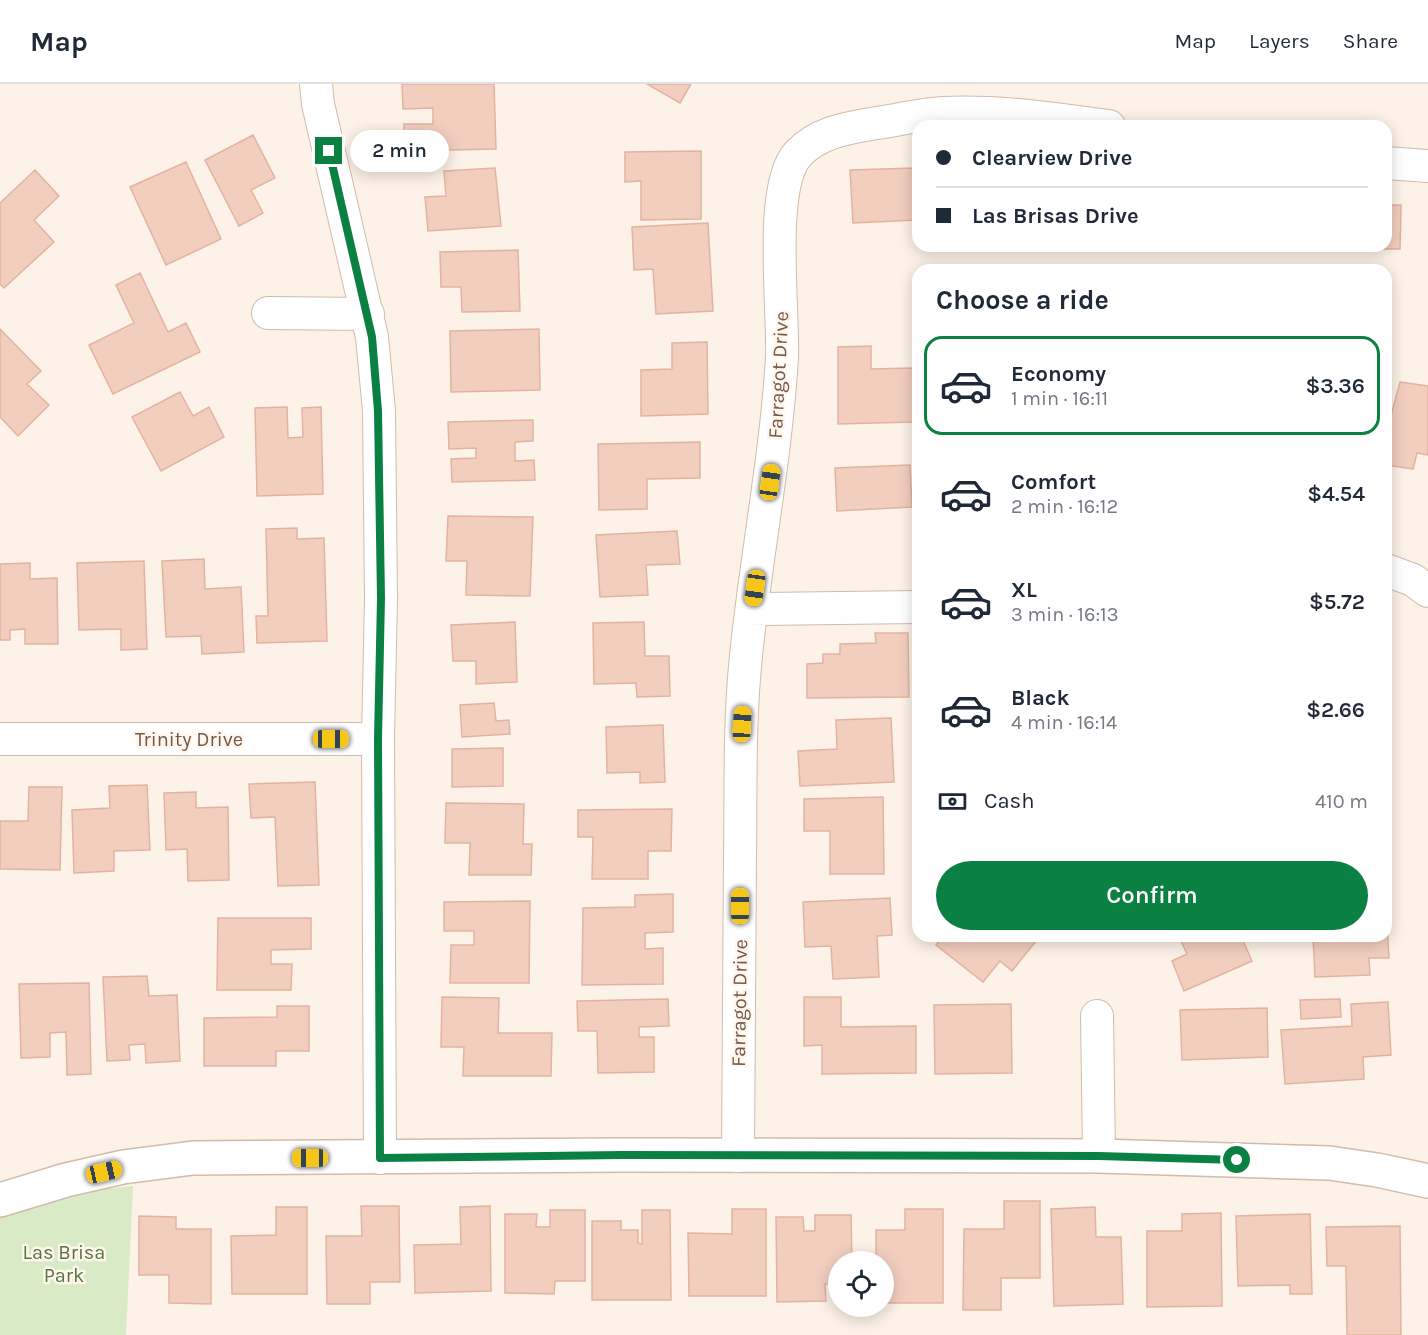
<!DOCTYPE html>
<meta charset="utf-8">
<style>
body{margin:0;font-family:Karla,sans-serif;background:#f2f2f3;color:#1f2937;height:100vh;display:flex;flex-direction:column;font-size:22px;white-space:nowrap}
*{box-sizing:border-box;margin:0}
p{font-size:20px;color:#747a83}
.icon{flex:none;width:33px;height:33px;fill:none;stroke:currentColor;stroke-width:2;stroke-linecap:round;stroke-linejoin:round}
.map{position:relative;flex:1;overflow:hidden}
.details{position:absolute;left:912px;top:180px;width:480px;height:678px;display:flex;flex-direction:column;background:#fff;border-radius:18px;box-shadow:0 3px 15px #0003}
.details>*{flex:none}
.banner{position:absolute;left:912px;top:36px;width:480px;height:132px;border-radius:18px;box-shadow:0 3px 15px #0003;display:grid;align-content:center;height:132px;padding:0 24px;background:#fff}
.fabs{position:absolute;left:828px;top:1167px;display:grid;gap:12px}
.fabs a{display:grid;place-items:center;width:66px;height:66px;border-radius:50%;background:#fff;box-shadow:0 3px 15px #0003;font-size:30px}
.end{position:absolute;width:27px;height:27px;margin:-14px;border:8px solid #0b8043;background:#fff;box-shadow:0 0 0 3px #fff}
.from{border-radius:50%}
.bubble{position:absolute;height:42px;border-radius:21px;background:#fff;box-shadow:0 3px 15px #0003;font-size:20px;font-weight:600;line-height:42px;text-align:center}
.car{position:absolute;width:18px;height:36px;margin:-18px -9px;border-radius:8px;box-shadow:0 0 4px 2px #0007;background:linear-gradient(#f5c518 24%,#345 0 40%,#f5c518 0 76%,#345 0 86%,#f5c518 0)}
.banner b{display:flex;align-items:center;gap:21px;height:57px;font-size:22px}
.banner b+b{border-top:2px solid #e0e1e3}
.banner i{width:15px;height:15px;background:#1f2937}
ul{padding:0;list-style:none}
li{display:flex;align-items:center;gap:18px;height:99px;margin:0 12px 9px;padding:0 12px;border:3px solid transparent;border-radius:18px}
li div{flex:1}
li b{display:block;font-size:22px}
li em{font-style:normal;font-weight:600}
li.active{border-color:#0b8043}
li>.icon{width:54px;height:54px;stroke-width:1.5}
h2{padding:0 24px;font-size:27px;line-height:72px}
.pay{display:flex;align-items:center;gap:15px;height:66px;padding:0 24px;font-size:22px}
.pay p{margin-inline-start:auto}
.cta{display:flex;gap:12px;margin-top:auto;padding:12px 24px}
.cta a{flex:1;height:69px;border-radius:36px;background:#0b8043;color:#fff;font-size:24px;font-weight:600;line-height:69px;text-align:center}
header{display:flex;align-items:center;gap:36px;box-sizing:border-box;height:84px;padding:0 30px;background:#fff;border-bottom:2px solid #e0e1e3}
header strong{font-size:28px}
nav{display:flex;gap:33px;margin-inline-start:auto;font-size:21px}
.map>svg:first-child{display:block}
.green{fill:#d8eac6}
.building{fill:#f2cebf;stroke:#e4b3a0;stroke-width:1.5}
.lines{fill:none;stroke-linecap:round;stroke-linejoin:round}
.street-casing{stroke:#d0bbaf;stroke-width:34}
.secondary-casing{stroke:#d3baad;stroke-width:36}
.street{stroke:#fff;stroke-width:32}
.secondary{stroke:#fff;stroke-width:33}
.route{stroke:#0b8043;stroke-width:8}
.labels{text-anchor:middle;stroke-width:5;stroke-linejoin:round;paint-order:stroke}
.street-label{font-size:20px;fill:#76574b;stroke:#fff7ee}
.park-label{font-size:20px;fill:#567641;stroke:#fff7ee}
</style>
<header>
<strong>Map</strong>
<nav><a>Map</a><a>Layers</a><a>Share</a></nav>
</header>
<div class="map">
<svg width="1428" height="1251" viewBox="0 0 1428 1251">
<rect width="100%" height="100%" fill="#fcf2e7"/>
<!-- green -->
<path class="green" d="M 133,1102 L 126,1251 L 0,1251 L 0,1133 L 55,1110 Z"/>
<!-- building -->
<path class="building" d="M 402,0 L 494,0 L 496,65 L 404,67 L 404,40 L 433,40 L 433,24 L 403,25 Z
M 647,0 L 691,0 L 680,19 Z
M 253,51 L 275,94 L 251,106 L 263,129 L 239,142 L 205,76 Z
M 701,67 L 701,135 L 641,136 L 641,97 L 625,98 L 625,68 Z
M 186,78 L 221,155 L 166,181 L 130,103 Z
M 495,84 L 501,142 L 428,147 L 425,113 L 446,112 L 444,87 Z
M 914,84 L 917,136 L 853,139 L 850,86 Z
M 35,86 L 59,112 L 34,136 L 54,158 L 4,204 L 0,200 L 0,119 Z
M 1386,121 L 1401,121 L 1400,165 L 1375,165 L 1375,162 L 1386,162 Z
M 708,139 L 713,227 L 656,230 L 653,185 L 634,186 L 632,143 Z
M 518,166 L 520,227 L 462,228 L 461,203 L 441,203 L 440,168 Z
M 140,189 L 168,248 L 186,239 L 200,268 L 113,310 L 89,261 L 134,239 L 116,201 Z
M 0,245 L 41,287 L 27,300 L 49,321 L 18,352 L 0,333 Z
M 539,245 L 540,306 L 451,308 L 450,247 Z
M 707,258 L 708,330 L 641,332 L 641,286 L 672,285 L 672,259 Z
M 871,262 L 871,285 L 913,284 L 913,338 L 838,340 L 838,263 Z
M 1400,298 L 1428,302 L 1428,371 L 1417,369 L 1413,385 L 1386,381 L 1386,350 Z
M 180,308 L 193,332 L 209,323 L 224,353 L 161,387 L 132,333 Z
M 287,323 L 288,354 L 303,353 L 302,324 L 321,323 L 323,410 L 257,412 L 255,324 Z
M 533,336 L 533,357 L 515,358 L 515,377 L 534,376 L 535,396 L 452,398 L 451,375 L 476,374 L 476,364 L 449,365 L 448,338 Z
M 700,358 L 700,394 L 647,395 L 647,425 L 599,426 L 598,360 Z
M 910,381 L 912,423 L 837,427 L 835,384 Z
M 448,432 L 533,433 L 530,512 L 466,511 L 467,477 L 446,477 Z
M 297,444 L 297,455 L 324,454 L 327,557 L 257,559 L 256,532 L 268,532 L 266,445 Z
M 677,447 L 680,480 L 646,481 L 648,511 L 600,513 L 596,451 Z
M 204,475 L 205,505 L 241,503 L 244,568 L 202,570 L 201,552 L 166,553 L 162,477 Z
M 144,477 L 147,565 L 121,566 L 121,545 L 79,546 L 77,479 Z
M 30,479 L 30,495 L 57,494 L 58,560 L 25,560 L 25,545 L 10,546 L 10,556 L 0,556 L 0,480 Z
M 515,538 L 517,598 L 476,600 L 476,577 L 453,577 L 451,541 Z
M 644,538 L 645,572 L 669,572 L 670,612 L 637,613 L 636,599 L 594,600 L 593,539 Z
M 875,549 L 908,549 L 909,613 L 807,614 L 807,580 L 823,579 L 823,570 L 840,570 L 840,560 L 876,559 Z
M 494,619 L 496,637 L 509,636 L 510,650 L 462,653 L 460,621 Z
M 891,634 L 894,698 L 800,702 L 798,667 L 837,665 L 836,636 Z
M 663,641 L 665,698 L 640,699 L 640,688 L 607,689 L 606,643 Z
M 503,664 L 503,702 L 452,703 L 452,665 Z
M 315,698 L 319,801 L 278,802 L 275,733 L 251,734 L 249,700 Z
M 147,701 L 150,766 L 114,767 L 114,787 L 74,789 L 72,726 L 110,724 L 109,702 Z
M 29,703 L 62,703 L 60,786 L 0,785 L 0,737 L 28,737 Z
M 196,708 L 196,724 L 228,723 L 229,796 L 188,797 L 187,765 L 166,766 L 164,709 Z
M 883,713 L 884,790 L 830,790 L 830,747 L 804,747 L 804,715 Z
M 446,719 L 524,720 L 523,760 L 532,760 L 531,791 L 469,791 L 470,759 L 445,759 Z
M 1386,721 L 1389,769 L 1386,769 Z
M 672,725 L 671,767 L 648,767 L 648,795 L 592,795 L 593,753 L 578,753 L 578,726 Z
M 673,810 L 673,848 L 645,849 L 645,865 L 663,864 L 663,900 L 582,901 L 583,824 L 635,823 L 635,811 Z
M 890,814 L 892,851 L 877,852 L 879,893 L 833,895 L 831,862 L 805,863 L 803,818 Z
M 530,817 L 529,899 L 450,899 L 451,861 L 474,861 L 474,847 L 444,847 L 444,818 Z
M 1386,821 L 1389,874 L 1369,874 L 1370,891 L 1315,893 L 1313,852 L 1386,852 Z
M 218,834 L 311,834 L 311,865 L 271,866 L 271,880 L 292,880 L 291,906 L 217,906 Z
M 943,852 L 1030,852 L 1036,857 L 1012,887 L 1000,877 L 983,898 L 936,861 Z
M 1193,852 L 1241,852 L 1252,877 L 1184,907 L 1172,877 L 1187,870 L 1181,857 Z
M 147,892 L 149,912 L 177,911 L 180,977 L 146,979 L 145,960 L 129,961 L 130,976 L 107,977 L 103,893 Z
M 89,899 L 91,990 L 67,991 L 66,948 L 50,949 L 50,973 L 21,974 L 19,900 Z
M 442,913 L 499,914 L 498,949 L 552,949 L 551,992 L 463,992 L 464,963 L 441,963 Z
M 804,913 L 841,913 L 841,943 L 916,942 L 916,989 L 822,990 L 822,961 L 804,962 Z
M 668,915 L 669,942 L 639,943 L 639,953 L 654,953 L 654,988 L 598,989 L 597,947 L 578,947 L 577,917 Z
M 1340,915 L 1341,933 L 1301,935 L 1300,916 Z
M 1388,918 L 1391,971 L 1363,973 L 1364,995 L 1285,1000 L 1281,946 L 1352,942 L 1351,920 Z
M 1011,920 L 1012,989 L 935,990 L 934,921 Z
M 277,922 L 309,922 L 309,967 L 276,967 L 276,982 L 204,982 L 204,934 L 277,933 Z
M 1267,924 L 1268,973 L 1182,976 L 1180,926 Z
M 1004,1117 L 1040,1117 L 1040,1194 L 1001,1194 L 1001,1226 L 963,1226 L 964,1145 L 1004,1145 Z
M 361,1122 L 399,1122 L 400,1198 L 370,1198 L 370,1220 L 327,1220 L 326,1152 L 362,1152 Z
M 490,1122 L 491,1207 L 415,1209 L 414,1161 L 461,1160 L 460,1123 Z
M 276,1123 L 307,1123 L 307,1210 L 232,1210 L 231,1152 L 276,1151 Z
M 1095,1123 L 1096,1153 L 1121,1153 L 1123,1220 L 1054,1222 L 1051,1125 Z
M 732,1125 L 766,1125 L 766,1212 L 689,1212 L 688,1149 L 732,1150 Z
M 905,1125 L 943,1125 L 943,1219 L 884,1219 L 884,1178 L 876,1178 L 876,1146 L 905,1146 Z
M 550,1126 L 585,1126 L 585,1197 L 555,1197 L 554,1210 L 505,1209 L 505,1130 L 537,1130 L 536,1143 L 550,1143 Z
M 642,1126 L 670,1126 L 671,1216 L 592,1216 L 592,1137 L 621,1137 L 621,1146 L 638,1146 L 638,1159 L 642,1160 Z
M 1221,1129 L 1222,1222 L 1147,1223 L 1147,1147 L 1182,1147 L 1182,1130 Z
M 1310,1130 L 1312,1210 L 1290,1210 L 1290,1201 L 1238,1202 L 1236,1132 Z
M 815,1131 L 851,1131 L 852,1178 L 838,1178 L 838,1200 L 825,1200 L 826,1217 L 777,1218 L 776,1133 L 803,1133 L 804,1147 L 815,1147 Z
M 139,1132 L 176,1133 L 176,1145 L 211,1145 L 211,1220 L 169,1219 L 169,1191 L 139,1191 Z
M 1400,1142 L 1401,1251 L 1347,1251 L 1346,1182 L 1327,1182 L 1326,1143 Z"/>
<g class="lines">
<defs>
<path id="street" d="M 316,0 L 318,20 L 372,253 L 379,327 L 381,514 L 378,655 L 380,1074
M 1386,79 L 1428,82
M 268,229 L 368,230
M 1386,486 L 1413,496 L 1428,507
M 752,525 L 918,523
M 0,655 L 378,655
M 1097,932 L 1099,1072
M 738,1072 C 739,972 739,872 740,772 C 741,705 739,638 746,572 C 756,472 776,374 782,273 C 784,227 768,102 798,70 C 818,48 848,44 877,39 C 899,36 921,30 943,29 C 998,26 1054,35 1109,42"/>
<path id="secondary" d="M 0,1116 L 66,1096 L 123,1083 L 193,1074 L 622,1071 L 1099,1072 L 1329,1079 L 1377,1086 L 1428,1097"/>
</defs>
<!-- street casing -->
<use href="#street" class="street-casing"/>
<!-- secondary casing -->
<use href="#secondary" class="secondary-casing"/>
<!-- street -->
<use href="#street" class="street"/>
<!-- secondary -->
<use href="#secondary" class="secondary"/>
</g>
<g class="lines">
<!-- route -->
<path class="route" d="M 329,67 L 372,253 L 378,327 L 381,514 L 378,655 L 380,1074 L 622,1071 L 1099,1072 L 1237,1076"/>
</g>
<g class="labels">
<!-- street labels -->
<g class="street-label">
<text transform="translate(778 291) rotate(-87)" y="7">Farragot Drive</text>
<text x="189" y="662">Trinity Drive</text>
<text transform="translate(739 919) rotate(-89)" y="7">Farragot Drive</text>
</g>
<!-- park labels -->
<g class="park-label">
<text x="64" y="1175">Las Brisa<tspan x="64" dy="23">Park</tspan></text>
</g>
</g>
</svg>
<div class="fabs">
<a><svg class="icon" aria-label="locate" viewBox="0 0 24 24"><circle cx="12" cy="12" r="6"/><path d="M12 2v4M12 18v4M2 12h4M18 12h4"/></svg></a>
</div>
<i class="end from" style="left:1237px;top:1076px"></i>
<i class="end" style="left:329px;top:67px"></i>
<div class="bubble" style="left:350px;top:46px;width:99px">2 min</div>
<i class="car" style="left:770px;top:398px;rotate:8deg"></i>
<i class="car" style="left:755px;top:504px;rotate:188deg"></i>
<i class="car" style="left:742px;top:640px;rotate:3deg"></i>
<i class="car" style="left:331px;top:655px;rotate:90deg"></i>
<i class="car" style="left:740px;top:822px;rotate:0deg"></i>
<i class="car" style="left:310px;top:1074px;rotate:270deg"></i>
<i class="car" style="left:104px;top:1088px;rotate:77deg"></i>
<div class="banner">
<b><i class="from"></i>Clearview Drive</b>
<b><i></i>Las Brisas Drive</b>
</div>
<section class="details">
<h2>Choose a ride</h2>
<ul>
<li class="active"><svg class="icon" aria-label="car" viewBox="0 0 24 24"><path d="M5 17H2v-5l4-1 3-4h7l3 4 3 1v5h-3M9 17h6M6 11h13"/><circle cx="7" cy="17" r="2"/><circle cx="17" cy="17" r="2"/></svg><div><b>Economy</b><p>1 min · 16:11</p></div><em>$3.36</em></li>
<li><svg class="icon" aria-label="car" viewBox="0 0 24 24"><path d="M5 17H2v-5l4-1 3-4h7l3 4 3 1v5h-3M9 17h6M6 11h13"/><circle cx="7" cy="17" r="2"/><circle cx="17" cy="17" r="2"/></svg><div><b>Comfort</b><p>2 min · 16:12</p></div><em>$4.54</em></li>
<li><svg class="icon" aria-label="car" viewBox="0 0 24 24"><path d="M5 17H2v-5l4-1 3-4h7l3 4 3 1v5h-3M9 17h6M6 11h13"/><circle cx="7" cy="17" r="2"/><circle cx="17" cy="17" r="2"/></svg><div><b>XL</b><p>3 min · 16:13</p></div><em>$5.72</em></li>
<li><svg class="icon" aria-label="car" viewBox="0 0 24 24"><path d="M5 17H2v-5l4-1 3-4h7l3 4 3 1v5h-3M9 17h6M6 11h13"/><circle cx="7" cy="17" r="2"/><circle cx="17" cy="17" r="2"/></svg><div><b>Black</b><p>4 min · 16:14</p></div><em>$2.66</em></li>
</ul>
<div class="pay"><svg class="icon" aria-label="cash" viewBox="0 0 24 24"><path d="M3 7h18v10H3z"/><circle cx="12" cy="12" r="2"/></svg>Cash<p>410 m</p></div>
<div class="cta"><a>Confirm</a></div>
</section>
</div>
